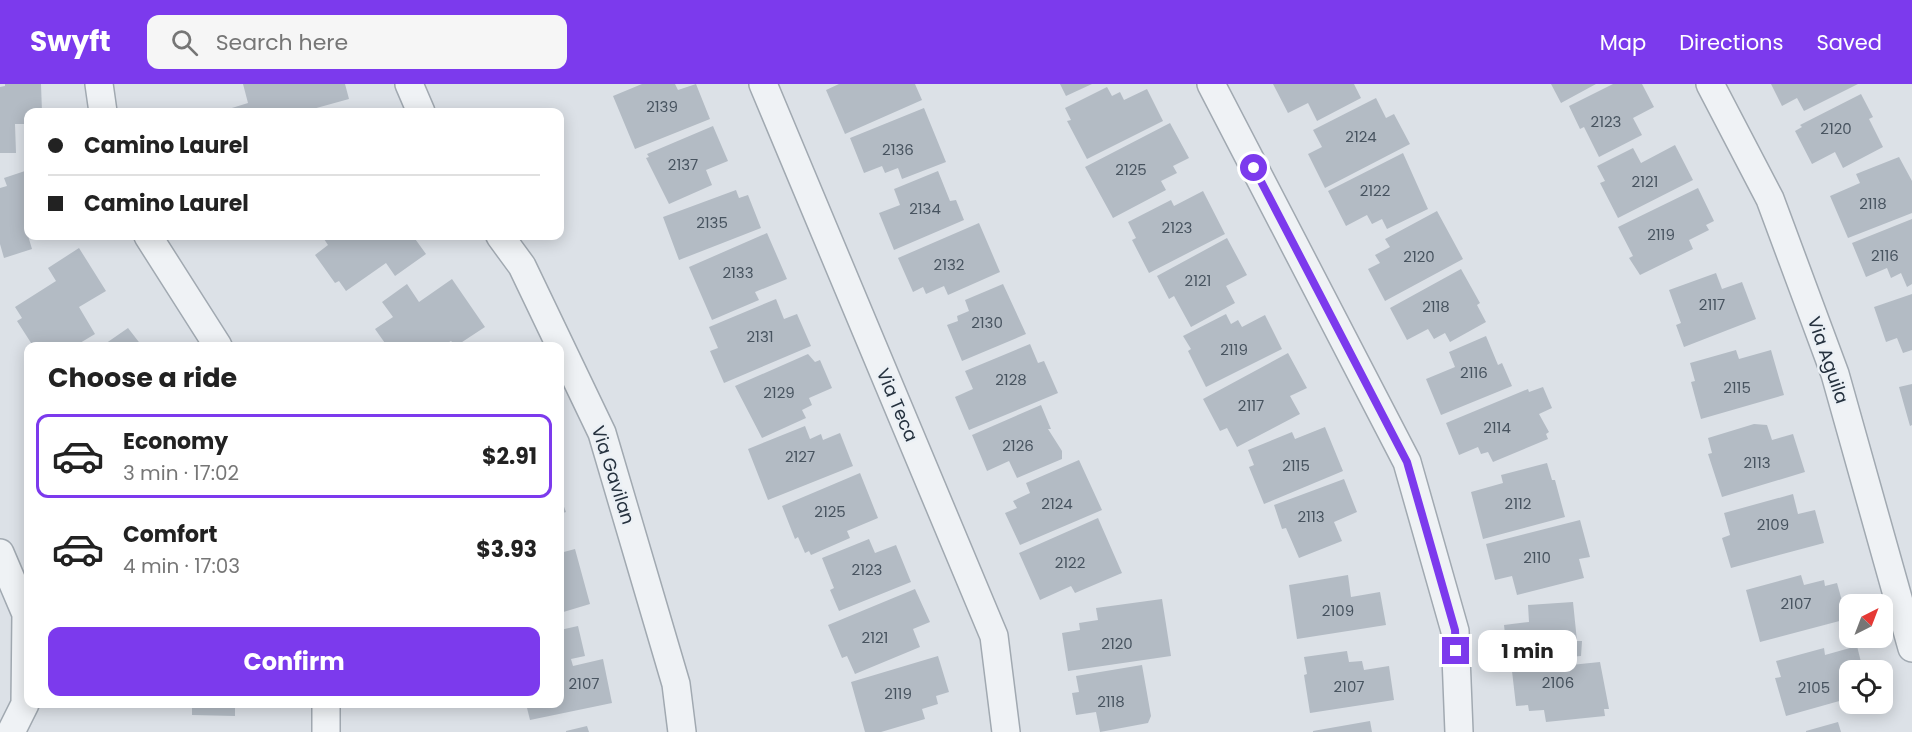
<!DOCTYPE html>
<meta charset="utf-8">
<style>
body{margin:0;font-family:Poppins,sans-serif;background:#f6f6f6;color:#222;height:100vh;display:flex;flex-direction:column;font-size:22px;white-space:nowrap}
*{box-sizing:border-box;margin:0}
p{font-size:20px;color:#767676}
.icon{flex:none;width:33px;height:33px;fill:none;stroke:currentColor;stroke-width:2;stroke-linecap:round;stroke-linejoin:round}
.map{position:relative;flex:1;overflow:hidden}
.drawer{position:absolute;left:24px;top:258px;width:540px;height:366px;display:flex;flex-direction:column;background:#fff;border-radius:12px;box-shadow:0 3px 15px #0003}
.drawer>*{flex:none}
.top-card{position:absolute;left:24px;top:24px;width:540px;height:132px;border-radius:12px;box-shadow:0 3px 15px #0003;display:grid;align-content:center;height:132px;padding:0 24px;background:#fff}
.needle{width:39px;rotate:42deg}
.buttons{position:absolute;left:1839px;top:510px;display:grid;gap:12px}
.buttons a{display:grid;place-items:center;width:54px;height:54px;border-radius:12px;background:#fff;box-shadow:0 3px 15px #0003;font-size:30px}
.end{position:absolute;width:27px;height:27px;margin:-14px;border:8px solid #7c3aed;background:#fff;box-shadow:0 0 0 3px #fff}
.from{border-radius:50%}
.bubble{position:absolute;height:42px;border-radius:12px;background:#fff;box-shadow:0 3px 15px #0003;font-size:20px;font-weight:700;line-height:42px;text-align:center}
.top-card b{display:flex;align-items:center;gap:21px;height:57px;font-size:22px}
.top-card b+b{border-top:2px solid #e0e0e0}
.top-card i{width:15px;height:15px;background:#222}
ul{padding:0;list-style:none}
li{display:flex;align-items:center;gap:18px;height:84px;margin:0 12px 9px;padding:0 12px;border:3px solid transparent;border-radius:12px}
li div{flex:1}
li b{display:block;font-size:22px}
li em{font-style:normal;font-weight:700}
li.current{border-color:#7c3aed}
li>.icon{width:54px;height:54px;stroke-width:1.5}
h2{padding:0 24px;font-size:27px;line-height:72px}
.cta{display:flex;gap:12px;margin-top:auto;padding:12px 24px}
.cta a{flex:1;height:69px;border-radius:12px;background:#7c3aed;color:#fff;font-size:24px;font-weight:700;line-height:69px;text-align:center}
header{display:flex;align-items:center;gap:36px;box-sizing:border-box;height:84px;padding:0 30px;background:#7c3aed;color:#fff}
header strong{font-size:28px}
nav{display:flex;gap:33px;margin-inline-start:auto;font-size:21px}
.search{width:420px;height:54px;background:#f6f6f6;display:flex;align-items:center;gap:15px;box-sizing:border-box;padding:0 21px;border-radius:12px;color:#767676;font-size:22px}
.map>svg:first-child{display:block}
.building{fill:#b3bbc4}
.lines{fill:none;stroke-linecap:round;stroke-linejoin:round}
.street-casing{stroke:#a1a9b1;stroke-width:30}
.street{stroke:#eff2f5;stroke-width:27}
.route{stroke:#7c3aed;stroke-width:8}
.labels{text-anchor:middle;stroke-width:5;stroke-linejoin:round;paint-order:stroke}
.number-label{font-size:15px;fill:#485460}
.street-label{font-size:18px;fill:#25313e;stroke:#ebf0f5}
</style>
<header>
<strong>Swyft</strong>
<div class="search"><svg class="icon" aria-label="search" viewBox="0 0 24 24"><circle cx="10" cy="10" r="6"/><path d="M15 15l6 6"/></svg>Search here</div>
<nav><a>Map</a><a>Directions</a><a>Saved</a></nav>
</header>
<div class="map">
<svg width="1912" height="648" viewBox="0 0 1912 648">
<rect width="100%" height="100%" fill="#dce1e7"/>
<!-- building -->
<path class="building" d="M 5,0 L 41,0 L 42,28 L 28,28 L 28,40 L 15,40 L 16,69 L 0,69 L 0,3 L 5,2 Z
M 243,0 L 345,0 L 349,15 L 302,28 L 219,28 L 248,19 Z
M 642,0 L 675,0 L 678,6 L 696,0 L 710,35 L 635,65 L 613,12 Z
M 839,0 L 915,0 L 922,16 L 845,50 L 826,6 Z
M 1060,0 L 1092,0 L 1066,12 Z
M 1273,0 L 1354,0 L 1361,14 L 1317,37 L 1308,19 L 1288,29 Z
M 1551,0 L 1596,0 L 1561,19 Z
M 1613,0 L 1642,0 L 1654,23 L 1633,34 L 1642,51 L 1599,73 L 1584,43 L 1580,45 L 1569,22 Z
M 1771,0 L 1858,0 L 1804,27 L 1797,14 L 1782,22 Z
M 1107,3 L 1112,12 L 1120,8 L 1124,16 L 1147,5 L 1163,37 L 1087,75 L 1067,37 L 1071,36 L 1065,24 Z
M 1861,10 L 1873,33 L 1869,35 L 1883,63 L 1843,84 L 1835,68 L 1812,80 L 1795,47 L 1802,43 L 1800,41 Z
M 1376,14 L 1386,34 L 1394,30 L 1410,60 L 1325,104 L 1308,70 L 1322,63 L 1313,46 Z
M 924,24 L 946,78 L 902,95 L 898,84 L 885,89 L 882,82 L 864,89 L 850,54 Z
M 1170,39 L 1189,74 L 1173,82 L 1177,89 L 1161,97 L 1166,106 L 1113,134 L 1085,83 Z
M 713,42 L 728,77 L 706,86 L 712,101 L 669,120 L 646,74 L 649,73 L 647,70 Z
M 1675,61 L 1693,96 L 1618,134 L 1600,99 L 1605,97 L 1597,82 L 1633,64 L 1641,79 Z
M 1403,69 L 1428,125 L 1387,145 L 1382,135 L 1372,140 L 1367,131 L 1346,142 L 1328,107 Z
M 1899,73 L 1912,97 L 1912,129 L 1848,154 L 1830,112 L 1860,99 L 1856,90 Z
M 28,86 L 28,144 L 26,145 L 32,165 L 4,174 L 0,160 L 0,104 L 7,102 L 4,94 Z
M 938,87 L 950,117 L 956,116 L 964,136 L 894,166 L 879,129 L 900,121 L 894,105 Z
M 1698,104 L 1714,137 L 1706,141 L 1709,146 L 1689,156 L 1693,165 L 1640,191 L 1629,174 L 1633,172 L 1618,143 Z
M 736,106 L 739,114 L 748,111 L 761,144 L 679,176 L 663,133 Z
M 1203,107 L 1225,150 L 1149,189 L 1132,156 L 1136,154 L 1128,138 L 1171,116 L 1174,122 Z
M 1437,127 L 1463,175 L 1385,217 L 1368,185 L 1380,179 L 1375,171 L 1390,163 L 1385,155 Z
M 1912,135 L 1912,200 L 1907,203 L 1901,189 L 1891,194 L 1887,184 L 1866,193 L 1852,159 Z
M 979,139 L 1000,188 L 948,211 L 944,202 L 926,210 L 923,203 L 913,208 L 898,174 Z
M 767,149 L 787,195 L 755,208 L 759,216 L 712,236 L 689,183 Z
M 322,152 L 413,152 L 426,170 L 395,192 L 386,179 L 346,207 L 339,197 L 335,199 L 315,171 L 328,161 Z
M 1227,154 L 1247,191 L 1226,202 L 1235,219 L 1191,243 L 1174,212 L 1169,215 L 1157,192 Z
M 79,164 L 106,207 L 79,223 L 95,250 L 75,262 L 52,262 L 50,259 L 45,262 L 33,262 L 17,237 L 22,234 L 15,223 L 56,197 L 48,184 Z
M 1461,185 L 1480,219 L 1477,221 L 1486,238 L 1450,258 L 1445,249 L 1434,255 L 1428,245 L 1407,256 L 1390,224 Z
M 1716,189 L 1722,205 L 1742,198 L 1756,235 L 1684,263 L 1676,241 L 1681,239 L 1669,206 Z
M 452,195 L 485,243 L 456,262 L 451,257 L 442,262 L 387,262 L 375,245 L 393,233 L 382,218 L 407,200 L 419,218 Z
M 1003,200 L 1026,250 L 962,277 L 947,241 L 958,237 L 957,232 L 969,227 L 965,216 Z
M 1912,210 L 1912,266 L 1903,269 L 1897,254 L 1886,258 L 1874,223 Z
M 776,215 L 784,235 L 797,230 L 811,262 L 724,299 L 710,267 L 718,264 L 709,243 Z
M 1226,230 L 1231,240 L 1238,236 L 1242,243 L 1265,231 L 1282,265 L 1206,303 L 1188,267 L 1191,265 L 1183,252 Z
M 128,244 L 142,262 L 102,262 Z
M 1486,252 L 1498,281 L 1502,279 L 1512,302 L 1441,331 L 1426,295 L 1455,283 L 1449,268 Z
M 1030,260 L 1038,279 L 1044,277 L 1058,309 L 969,346 L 955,313 L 973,305 L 965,287 Z
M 1736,266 L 1739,275 L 1771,266 L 1784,311 L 1701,335 L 1691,298 L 1695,297 L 1690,279 Z
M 1288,269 L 1307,304 L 1290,312 L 1300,330 L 1237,363 L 1227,344 L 1220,347 L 1203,315 Z
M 808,270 L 815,278 L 820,276 L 832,304 L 809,314 L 812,321 L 802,326 L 806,334 L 762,354 L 735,302 Z
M 1912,300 L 1912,341 L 1910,342 L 1899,303 Z
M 1543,303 L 1552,324 L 1539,330 L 1549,348 L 1546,350 L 1548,355 L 1493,378 L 1488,368 L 1481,370 L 1478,363 L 1459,371 L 1446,339 L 1528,305 L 1529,308 Z
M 1041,321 L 1051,345 L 1048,345 L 1062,367 L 1062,375 L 1017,394 L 1009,377 L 987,387 L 972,351 Z
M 1754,340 L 1767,341 L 1772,356 L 1793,350 L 1805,388 L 1722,413 L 1708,370 L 1712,369 L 1708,354 Z
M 805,342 L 810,355 L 821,350 L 823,356 L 840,349 L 853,382 L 768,416 L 748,365 Z
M 1325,343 L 1343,387 L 1264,420 L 1249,383 L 1254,381 L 1248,366 L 1292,348 L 1295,355 Z
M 1079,376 L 1102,426 L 1020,461 L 1005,429 L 1017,424 L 1013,417 L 1030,409 L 1026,399 Z
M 1547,379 L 1552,396 L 1555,396 L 1565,433 L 1483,455 L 1471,408 L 1503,399 L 1501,391 Z
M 860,389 L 878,434 L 847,447 L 850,454 L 811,471 L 809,467 L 805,469 L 798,453 L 795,455 L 782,422 Z
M 1344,395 L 1357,428 L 1334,438 L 1342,457 L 1299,474 L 1286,444 L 1282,445 L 1274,421 Z
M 1793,410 L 1798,430 L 1815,426 L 1824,459 L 1731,484 L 1722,454 L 1730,451 L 1724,429 Z
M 560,412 L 566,428 L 560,430 Z
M 1098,434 L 1122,489 L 1075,509 L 1071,502 L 1040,516 L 1019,469 Z
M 1580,436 L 1590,473 L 1579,475 L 1584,494 L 1517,511 L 1512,492 L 1495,496 L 1486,460 Z
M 869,455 L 875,469 L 896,461 L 911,498 L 839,527 L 830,506 L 834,504 L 822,474 Z
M 575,465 L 590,520 L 560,529 L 560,469 Z
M 1348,491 L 1351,513 L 1380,508 L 1386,541 L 1297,555 L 1289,501 Z
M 1801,491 L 1804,501 L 1824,496 L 1825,502 L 1837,499 L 1847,535 L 1760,558 L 1746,506 Z
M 915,505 L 930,538 L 913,545 L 920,563 L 855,590 L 847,572 L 842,574 L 828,541 Z
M 1162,515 L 1171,572 L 1068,587 L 1062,549 L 1080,546 L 1079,539 L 1098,536 L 1096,524 Z
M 1573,518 L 1577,557 L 1582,557 L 1581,572 L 1508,578 L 1504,541 L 1529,538 L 1528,521 Z
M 578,542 L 585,572 L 571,575 L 573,582 L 603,575 L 612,619 L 530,636 L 526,620 L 560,620 L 560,546 Z
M 1857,562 L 1863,586 L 1850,586 L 1850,614 L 1786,632 L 1775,594 L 1781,593 L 1776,577 L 1824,564 L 1825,571 Z
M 1347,567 L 1349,578 L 1362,577 L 1364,586 L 1389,582 L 1394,616 L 1310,629 L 1304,591 L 1307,590 L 1304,573 Z
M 938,572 L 949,608 L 936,612 L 938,620 L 922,625 L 925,635 L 881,648 L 865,648 L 851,598 Z
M 1600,578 L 1609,625 L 1604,625 L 1605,632 L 1546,638 L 1544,626 L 1529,627 L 1528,621 L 1516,622 L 1512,587 Z
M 1142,581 L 1151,632 L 1148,639 L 1100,648 L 1096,628 L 1076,631 L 1072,609 L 1079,608 L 1076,592 Z
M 192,620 L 235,620 L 235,632 L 192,631 Z
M 1370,637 L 1372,648 L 1313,648 L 1313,647 Z
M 1838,638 L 1841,648 L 1806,648 L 1806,647 Z
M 587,642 L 589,648 L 566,648 L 566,647 Z"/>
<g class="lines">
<defs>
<path id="street" d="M 99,0 L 103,28
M 409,0 L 421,28
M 763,0 L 994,552 L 1006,648
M 1211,0 L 1407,378 L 1455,547 L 1459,648
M 1710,0 L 1770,115 L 1835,290 L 1912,564
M 148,152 L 218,262
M 500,152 L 522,182 L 602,349 L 676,600 L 682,648
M 0,469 L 26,530 L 25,620 L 11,648
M 326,620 L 326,648"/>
</defs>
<!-- street casing -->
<use href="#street" class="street-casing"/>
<!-- street -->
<use href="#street" class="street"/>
</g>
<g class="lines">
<!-- route -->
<path class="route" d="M 1254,84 L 1407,378 L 1455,546 L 1456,567"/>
</g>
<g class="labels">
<!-- number labels -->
<g class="number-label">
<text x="662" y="28">2139</text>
<text x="1606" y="43">2123</text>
<text x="1836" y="50">2120</text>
<text x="1361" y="58">2124</text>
<text x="898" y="71">2136</text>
<text x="683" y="86">2137</text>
<text x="1131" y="91">2125</text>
<text x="1645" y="103">2121</text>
<text x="1375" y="112">2122</text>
<text x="1873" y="125">2118</text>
<text x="925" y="130">2134</text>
<text x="712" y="144">2135</text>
<text x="1177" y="149">2123</text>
<text x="1661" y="156">2119</text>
<text x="1885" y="177">2116</text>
<text x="1419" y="178">2120</text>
<text x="949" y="186">2132</text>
<text x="738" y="194">2133</text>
<text x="1198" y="202">2121</text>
<text x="1712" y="226">2117</text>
<text x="1436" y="228">2118</text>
<text x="987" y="244">2130</text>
<text x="760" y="258">2131</text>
<text x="1234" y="271">2119</text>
<text x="1474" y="294">2116</text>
<text x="1011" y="301">2128</text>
<text x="1737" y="309">2115</text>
<text x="779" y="314">2129</text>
<text x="1251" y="327">2117</text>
<text x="1497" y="349">2114</text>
<text x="1018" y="367">2126</text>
<text x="800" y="378">2127</text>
<text x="1757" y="384">2113</text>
<text x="1296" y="387">2115</text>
<text x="1057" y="425">2124</text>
<text x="1518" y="425">2112</text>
<text x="830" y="433">2125</text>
<text x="1311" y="438">2113</text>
<text x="1773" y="446">2109</text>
<text x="1537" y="479">2110</text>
<text x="1070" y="484">2122</text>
<text x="867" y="491">2123</text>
<text x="1796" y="525">2107</text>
<text x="1338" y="532">2109</text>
<text x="875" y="559">2121</text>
<text x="1117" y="565">2120</text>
<text x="1558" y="604">2106</text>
<text x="584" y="605">2107</text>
<text x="1349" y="608">2107</text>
<text x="1814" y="609">2105</text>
<text x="898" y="615">2119</text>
<text x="1111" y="623">2118</text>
</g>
<!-- street labels -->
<g class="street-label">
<text transform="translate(1828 276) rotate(71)" y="6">Via Aguila</text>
<text transform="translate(897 321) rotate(67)" y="6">Via Teca</text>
<text transform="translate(613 391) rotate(72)" y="6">Via Gavilan</text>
</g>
</g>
</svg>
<div class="buttons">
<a><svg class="needle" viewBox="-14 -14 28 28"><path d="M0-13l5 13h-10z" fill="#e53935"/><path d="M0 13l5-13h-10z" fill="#767676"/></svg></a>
<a><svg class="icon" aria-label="locate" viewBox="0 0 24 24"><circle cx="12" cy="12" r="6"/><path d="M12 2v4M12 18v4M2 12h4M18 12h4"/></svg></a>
</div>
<i class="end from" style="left:1254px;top:84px"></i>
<i class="end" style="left:1456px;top:567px"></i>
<div class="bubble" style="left:1478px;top:546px;width:99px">1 min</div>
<div class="top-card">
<b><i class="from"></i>Camino Laurel</b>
<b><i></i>Camino Laurel</b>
</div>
<section class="drawer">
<h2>Choose a ride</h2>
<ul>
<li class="current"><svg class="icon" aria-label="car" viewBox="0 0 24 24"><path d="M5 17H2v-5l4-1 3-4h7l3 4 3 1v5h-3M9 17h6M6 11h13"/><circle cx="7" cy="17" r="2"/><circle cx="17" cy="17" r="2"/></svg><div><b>Economy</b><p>3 min · 17:02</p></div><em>$2.91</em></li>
<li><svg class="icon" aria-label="car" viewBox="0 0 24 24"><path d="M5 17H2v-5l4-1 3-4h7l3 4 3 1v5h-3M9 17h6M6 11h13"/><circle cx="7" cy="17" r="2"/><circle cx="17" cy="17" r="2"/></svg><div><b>Comfort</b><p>4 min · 17:03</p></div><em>$3.93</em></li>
</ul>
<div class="cta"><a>Confirm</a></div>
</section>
</div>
